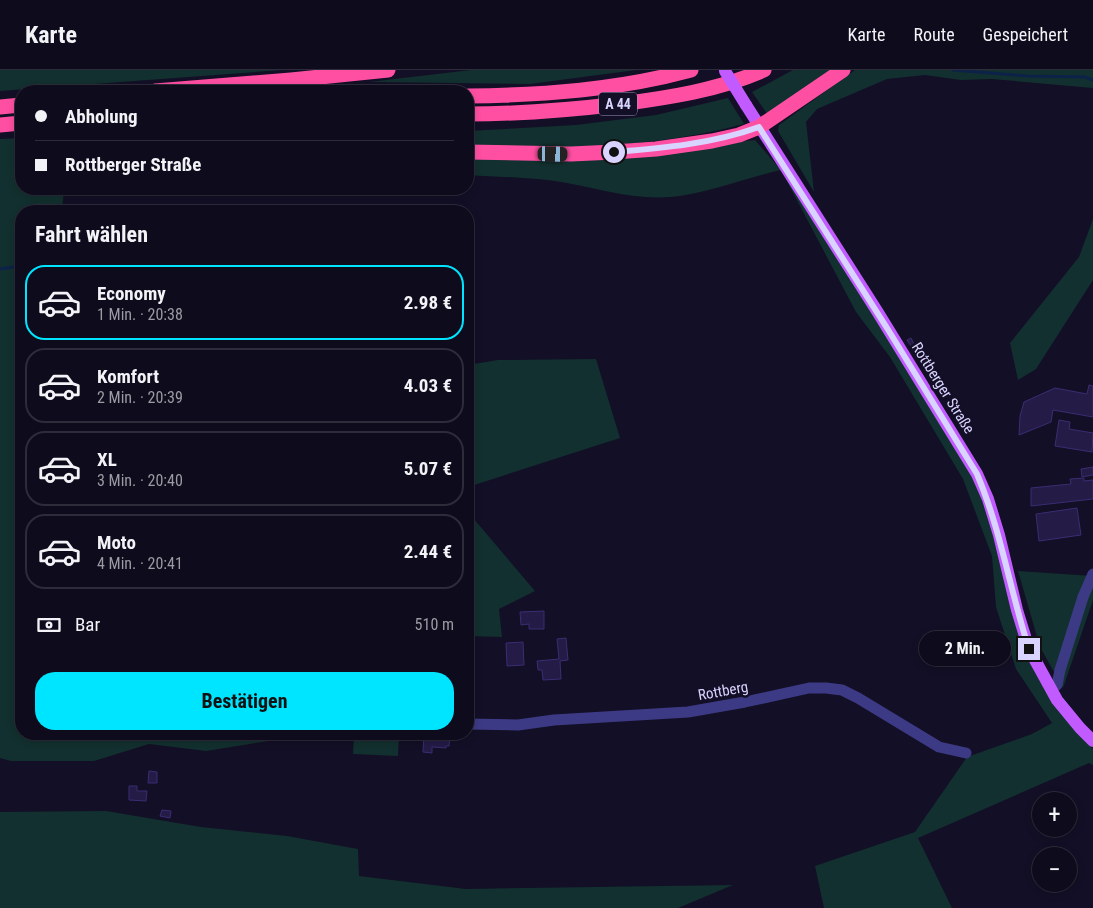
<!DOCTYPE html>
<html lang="de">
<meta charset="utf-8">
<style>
body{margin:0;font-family:"Roboto Condensed",sans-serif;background:#171425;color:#f1f3f6;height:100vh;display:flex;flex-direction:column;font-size:19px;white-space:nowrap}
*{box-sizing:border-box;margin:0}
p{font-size:16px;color:#9b9ba3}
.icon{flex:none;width:28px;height:28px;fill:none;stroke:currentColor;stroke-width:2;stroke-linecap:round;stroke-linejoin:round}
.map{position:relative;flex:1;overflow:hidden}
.panel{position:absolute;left:15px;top:135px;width:459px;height:535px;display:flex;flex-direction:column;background:#0e0b1c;border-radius:20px;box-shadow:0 2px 8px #0003,0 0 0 1px #2e2b3b}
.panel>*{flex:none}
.top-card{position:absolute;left:15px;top:15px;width:459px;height:110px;border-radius:20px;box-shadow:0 2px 8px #0003,0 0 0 1px #2e2b3b;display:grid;align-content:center;height:110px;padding:0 20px;background:#0e0b1c}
.buttons{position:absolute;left:1032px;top:722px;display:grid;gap:10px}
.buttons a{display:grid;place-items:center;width:45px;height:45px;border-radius:50%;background:#0e0b1c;box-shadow:0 2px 8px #0003,0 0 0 1px #2e2b3b;font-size:25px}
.end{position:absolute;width:22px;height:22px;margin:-11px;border:6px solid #d9d4ff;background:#111;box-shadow:0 0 0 2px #111}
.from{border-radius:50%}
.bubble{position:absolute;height:35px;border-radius:18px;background:#0e0b1c;box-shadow:0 2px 8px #0003,0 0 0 1px #2e2b3b;font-size:16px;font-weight:700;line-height:35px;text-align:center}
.car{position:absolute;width:15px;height:30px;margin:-15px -8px;border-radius:6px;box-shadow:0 0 4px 1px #0007;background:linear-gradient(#222 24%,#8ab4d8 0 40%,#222 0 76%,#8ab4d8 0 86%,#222 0)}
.top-card b{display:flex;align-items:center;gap:18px;height:48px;font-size:19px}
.top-card b+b{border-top:1px solid #2e2b3b}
.top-card i{width:12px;height:12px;background:#f1f3f6}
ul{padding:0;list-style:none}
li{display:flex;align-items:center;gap:15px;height:75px;margin:0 10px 8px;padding:0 10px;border:2px solid #2e2b3b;border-radius:20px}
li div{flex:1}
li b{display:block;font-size:19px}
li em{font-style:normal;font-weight:700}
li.selected{border-color:#00e5ff}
li>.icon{width:45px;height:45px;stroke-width:1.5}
h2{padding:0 20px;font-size:22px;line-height:60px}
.pay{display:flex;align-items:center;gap:12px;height:55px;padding:0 20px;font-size:19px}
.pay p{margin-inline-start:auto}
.action{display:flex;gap:10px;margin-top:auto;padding:10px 20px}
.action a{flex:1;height:58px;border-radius:20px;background:#00e5ff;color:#111;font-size:20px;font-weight:700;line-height:58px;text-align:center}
header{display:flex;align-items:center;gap:30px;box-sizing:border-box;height:70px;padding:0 25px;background:#0e0b1c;border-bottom:1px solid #2e2b3b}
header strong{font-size:24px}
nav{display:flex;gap:28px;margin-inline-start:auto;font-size:18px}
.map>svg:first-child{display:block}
.green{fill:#12302f}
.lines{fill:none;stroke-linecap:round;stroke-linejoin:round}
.stream{stroke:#0c2248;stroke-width:3}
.building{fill:#241b47;stroke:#3b2d73}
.minor{stroke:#3d3a85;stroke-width:11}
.major{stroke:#c25bff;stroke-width:12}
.highway{stroke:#ff4fa3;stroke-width:15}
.major-bridge{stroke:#c25bff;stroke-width:12}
.route{stroke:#d9d4ff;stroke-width:6}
.labels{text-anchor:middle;stroke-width:5;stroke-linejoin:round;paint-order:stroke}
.shield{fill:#130f26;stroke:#9e99be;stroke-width:1}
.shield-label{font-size:14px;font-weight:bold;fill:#d9d4ff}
.street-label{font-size:15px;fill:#d9d4ff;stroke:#130f26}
</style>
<header>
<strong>Karte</strong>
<nav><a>Karte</a><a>Route</a><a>Gespeichert</a></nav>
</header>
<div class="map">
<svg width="1093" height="838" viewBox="0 0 1093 838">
<rect width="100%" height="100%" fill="#130f26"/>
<!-- green -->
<path class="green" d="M 0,0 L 282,0 L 0,21 Z
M 471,0 L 636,0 L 530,14 L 369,12 Z
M 793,0 L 834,0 L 768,45 L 752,22 Z
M 855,0 L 1093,0 L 1093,18 L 992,9 L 961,10 L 925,5 L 887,9 L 817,39 L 806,52 L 814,122 L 778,61 L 779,55 Z
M 728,28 L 744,54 C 688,69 629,75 571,78 C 536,79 502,76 468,75 L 468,61 L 576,55 L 656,45 Z
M 21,68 L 21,119 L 64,119 L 62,141 L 21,141 L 21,664 L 313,664 L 206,681 L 149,674 L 94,691 L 11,691 L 0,688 L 0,69 Z
M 755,70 L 781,100 L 844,198 L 973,408 L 987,441 L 1023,574 L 1037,606 L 1062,645 L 1093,679 L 1093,695 L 1089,693 L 918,768 L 952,838 L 824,838 L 815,796 L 915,762 L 967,687 L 1032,664 L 1052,653 L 1016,599 L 996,537 L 992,486 L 963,409 L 890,287 L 856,242 L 781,100 C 744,108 709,123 671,127 C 630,130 594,117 555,111 C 526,107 496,107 468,105 L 468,85 L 613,86 Z
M 1093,149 L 1093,210 L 1036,299 L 1018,310 L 1010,273 L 1079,187 Z
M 596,289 L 620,368 L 468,417 L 468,295 L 498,290 Z
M 468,442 L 535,521 L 499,539 L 502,567 L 468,566 Z
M 1018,501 L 1093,506 L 1093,530 L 1063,618 L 1040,577 Z
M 354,664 L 399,664 L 398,686 L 353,684 Z
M 106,741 L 201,757 L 287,766 L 358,779 L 359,806 L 466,819 L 733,815 L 678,838 L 0,838 L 0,742 Z"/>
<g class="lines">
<!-- stream -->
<path class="stream" d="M 953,0 L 1027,6 L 1085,7 L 1093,10
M 0,199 L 13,197 L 21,199"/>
</g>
<!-- building -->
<path class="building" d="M 911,268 L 914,274 L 911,276 L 907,270 Z
M 1089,315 L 1093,316 L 1093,347 L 1053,340 L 1051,352 L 1019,365 L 1020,346 L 1024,332 L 1055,318 L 1087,324 Z
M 1059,350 L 1070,352 L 1069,359 L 1093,363 L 1092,382 L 1055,376 Z
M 1093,397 L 1093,405 L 1082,407 L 1081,399 Z
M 1084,408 L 1084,411 L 1093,410 L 1093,429 L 1031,436 L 1031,418 L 1071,414 L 1070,409 Z
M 1077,438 L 1081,465 L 1039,471 L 1036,444 Z
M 544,541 L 544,559 L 529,559 L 529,554 L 521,555 L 520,542 Z
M 566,568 L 568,590 L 560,591 L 561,609 L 543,610 L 542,600 L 538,600 L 537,591 L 559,589 L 557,569 Z
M 523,572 L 524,595 L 507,596 L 506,573 Z
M 424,664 L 447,664 L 447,666 L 450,666 L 449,676 L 446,676 L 446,678 L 432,677 L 432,683 L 423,682 Z
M 149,701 L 157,702 L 157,713 L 148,713 Z
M 129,716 L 137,716 L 137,721 L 147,721 L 146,731 L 129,730 Z
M 162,740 L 171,741 L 170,748 L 160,746 Z"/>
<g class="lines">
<!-- minor -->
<path class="minor" d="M 1057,615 L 1060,600 L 1083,527 L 1093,504
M 468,654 L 518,655 L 554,650 L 688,642 L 745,632 L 809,618 L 826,618 L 842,620 L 858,628 L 939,677 L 966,683"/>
<!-- major -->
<path class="major" d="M 746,35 L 877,241 L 977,404 L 988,429 L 999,465 L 1017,540 L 1029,579 L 1057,630 L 1080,658 L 1093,671"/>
<!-- highway -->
<path class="highway" d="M 155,21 L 291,10 L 388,0
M 468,26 C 543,25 618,20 691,0
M 0,37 L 21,35
M 468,44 C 518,44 569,40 620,34 C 668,28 719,20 764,0
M 0,55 L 21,53
M 468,82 L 571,84 L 614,82 L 656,79 L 712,71 L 739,65 L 759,57 L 843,0"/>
<!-- major-bridge -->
<path class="major-bridge" d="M 725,1 L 746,35"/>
</g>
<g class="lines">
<!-- route -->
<path class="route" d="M 614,82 C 663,78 712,74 759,57 L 887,258 L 977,404 C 1001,460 1010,521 1029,579"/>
</g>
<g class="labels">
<!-- shield labels -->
<rect class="shield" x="599" y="22.5" width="38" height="23" rx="4"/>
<g class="shield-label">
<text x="618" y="39">A 44</text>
</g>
<!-- street labels -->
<g class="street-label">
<text transform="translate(943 318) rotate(58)" y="5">Rottberger Straße</text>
<text transform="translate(723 621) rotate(-10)" y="5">Rottberg</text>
</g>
</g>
</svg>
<div class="buttons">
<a>+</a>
<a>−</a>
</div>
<i class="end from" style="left:614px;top:82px"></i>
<i class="end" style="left:1029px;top:579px"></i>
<div class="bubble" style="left:919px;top:561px;width:92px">2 Min.</div>
<i class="car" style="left:553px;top:84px;rotate:91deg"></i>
<div class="top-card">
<b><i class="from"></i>Abholung</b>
<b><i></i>Rottberger Straße</b>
</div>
<section class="panel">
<h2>Fahrt wählen</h2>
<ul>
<li class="selected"><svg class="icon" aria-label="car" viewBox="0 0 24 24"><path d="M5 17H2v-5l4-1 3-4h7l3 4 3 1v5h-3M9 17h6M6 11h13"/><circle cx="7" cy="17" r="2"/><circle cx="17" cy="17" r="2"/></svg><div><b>Economy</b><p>1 Min. · 20:38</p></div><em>2.98 €</em></li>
<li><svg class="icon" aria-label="car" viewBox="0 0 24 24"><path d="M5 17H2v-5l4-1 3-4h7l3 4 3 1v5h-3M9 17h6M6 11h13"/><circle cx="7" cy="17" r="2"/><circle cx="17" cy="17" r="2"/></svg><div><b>Komfort</b><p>2 Min. · 20:39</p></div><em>4.03 €</em></li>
<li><svg class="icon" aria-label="car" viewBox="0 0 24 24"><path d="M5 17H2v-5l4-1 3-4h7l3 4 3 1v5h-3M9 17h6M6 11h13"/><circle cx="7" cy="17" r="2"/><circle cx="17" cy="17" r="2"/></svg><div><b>XL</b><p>3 Min. · 20:40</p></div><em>5.07 €</em></li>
<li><svg class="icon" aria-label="car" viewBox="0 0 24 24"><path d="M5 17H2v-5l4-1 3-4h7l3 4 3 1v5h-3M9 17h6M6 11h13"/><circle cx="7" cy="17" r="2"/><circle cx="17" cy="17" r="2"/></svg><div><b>Moto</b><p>4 Min. · 20:41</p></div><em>2.44 €</em></li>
</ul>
<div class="pay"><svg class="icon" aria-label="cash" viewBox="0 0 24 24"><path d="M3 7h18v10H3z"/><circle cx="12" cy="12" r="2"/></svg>Bar<p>510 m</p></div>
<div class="action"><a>Bestätigen</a></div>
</section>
</div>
